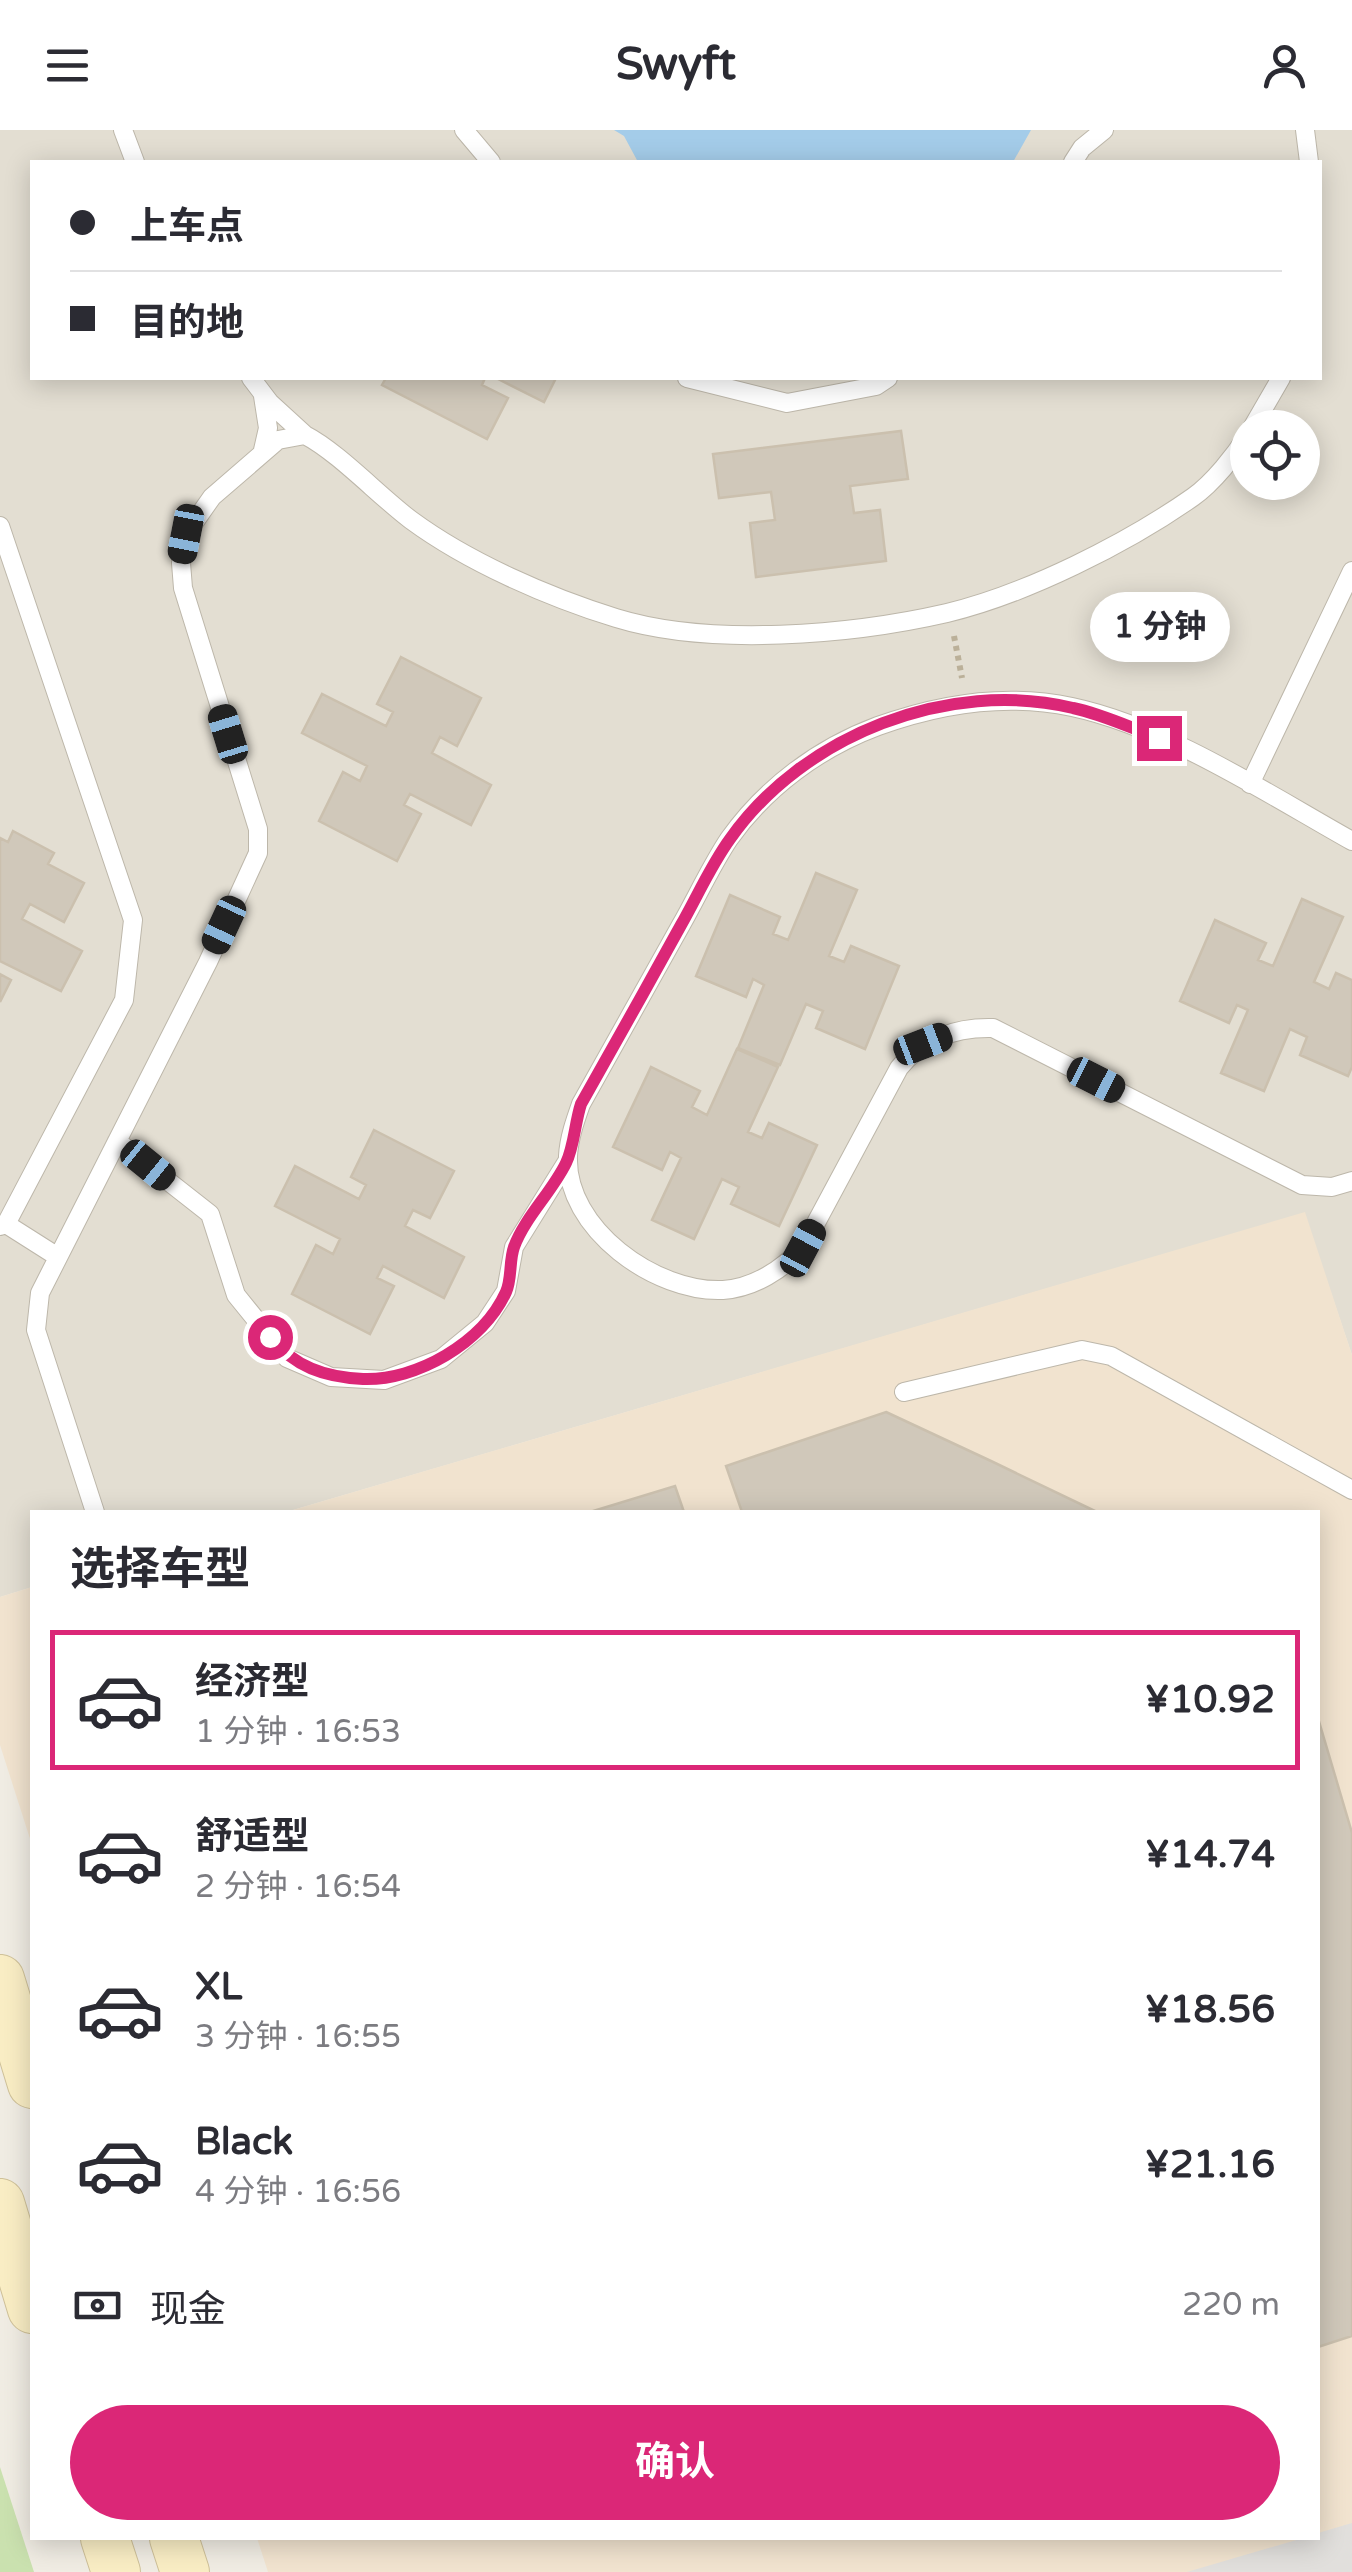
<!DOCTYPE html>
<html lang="zh">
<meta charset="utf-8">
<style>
body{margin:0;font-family:"Varela Round","Noto Sans SC",sans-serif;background:#f2f2f3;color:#2b2b33;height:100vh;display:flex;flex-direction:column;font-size:38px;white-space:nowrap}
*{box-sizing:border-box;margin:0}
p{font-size:32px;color:#7c7c81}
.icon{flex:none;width:55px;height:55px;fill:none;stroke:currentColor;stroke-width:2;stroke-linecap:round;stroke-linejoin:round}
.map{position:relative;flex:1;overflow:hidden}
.details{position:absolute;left:30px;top:1380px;width:1290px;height:1030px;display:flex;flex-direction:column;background:#fff;border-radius:0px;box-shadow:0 5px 25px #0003}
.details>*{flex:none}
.top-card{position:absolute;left:30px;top:30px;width:1292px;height:220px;border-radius:0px;box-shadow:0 5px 25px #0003;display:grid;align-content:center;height:220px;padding:0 40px;background:#fff}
.controls{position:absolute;left:1230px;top:280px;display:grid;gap:20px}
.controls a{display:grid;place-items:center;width:90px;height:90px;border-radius:50%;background:#fff;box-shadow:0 5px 25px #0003;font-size:50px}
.end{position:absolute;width:45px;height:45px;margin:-22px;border:12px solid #db2777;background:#fff;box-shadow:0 0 0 5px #fff}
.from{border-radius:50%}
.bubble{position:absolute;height:70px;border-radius:35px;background:#fff;box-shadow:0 5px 25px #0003;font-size:32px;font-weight:700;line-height:70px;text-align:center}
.car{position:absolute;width:30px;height:60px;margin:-30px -15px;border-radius:12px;box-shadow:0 0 8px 2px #0007;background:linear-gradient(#222 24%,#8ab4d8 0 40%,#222 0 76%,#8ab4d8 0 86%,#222 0)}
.top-card b{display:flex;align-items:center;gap:35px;height:95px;font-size:38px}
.top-card b+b{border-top:2px solid #e1e1e2}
.top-card i{width:25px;height:25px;background:#2b2b33}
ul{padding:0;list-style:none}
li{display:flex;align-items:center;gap:30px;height:140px;margin:0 20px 15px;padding:0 20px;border:5px solid transparent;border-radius:0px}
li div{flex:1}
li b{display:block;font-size:38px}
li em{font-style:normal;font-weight:700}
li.active{border-color:#db2777}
li>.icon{width:90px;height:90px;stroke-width:1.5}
h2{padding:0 40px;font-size:45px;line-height:120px}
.pay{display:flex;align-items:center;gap:25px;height:110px;padding:0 40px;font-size:38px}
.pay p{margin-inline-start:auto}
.action{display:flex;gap:20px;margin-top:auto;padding:20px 40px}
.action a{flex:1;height:115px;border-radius:60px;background:#db2777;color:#fff;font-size:40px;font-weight:700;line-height:115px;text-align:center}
header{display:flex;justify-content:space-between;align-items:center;height:130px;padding:0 40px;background:#fff;font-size:45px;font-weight:700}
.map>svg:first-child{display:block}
.residential{fill:#e3ded2;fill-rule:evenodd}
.commercial{fill:#f1e3cf}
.green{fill:#cae1af}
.parking{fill:#e1dfdc}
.water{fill:#a4cce9}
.building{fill:#d0c8ba;stroke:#cbc0ae;stroke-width:2.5}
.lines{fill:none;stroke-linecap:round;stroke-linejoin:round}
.service-casing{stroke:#bdb7aa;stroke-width:20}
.secondary-casing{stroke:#cfc199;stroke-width:50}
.path{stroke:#bbb099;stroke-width:6;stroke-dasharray:5 5;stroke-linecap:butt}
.service{stroke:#fff;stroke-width:18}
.secondary{stroke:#f9edc4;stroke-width:48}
.route{stroke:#db2777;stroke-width:12}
</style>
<header><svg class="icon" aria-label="menu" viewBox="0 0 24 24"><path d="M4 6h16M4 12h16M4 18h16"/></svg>Swyft<svg class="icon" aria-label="person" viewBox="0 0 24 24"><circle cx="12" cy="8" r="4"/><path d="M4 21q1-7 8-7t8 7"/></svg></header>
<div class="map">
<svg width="1352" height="2442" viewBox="0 0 1352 2442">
<rect width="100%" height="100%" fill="#f0ece3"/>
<!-- residential -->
<path class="residential" d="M 0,0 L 1352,0 L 1352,1225 L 1304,1083 L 286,1382 L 32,1382 L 32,1457 L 0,1467 ZM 32,32 L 1320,32 L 1320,248 L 32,248 ZM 1248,298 L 1302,298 L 1302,352 L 1248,352 Z"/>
<!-- commercial -->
<path class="commercial" d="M 1305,1082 L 1352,1225 L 1352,2442 L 268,2442 L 257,2408 L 1318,2408 L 1318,1382 L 286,1382 Z
M 32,1457 L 32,1715 L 0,1615 L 0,1467 Z"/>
<!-- green -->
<path class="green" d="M 0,2337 L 34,2442 L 0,2442 Z"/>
<!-- parking -->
<path class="parking" d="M 1352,2393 L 1352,2442 L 1187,2442 L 1303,2408 L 1318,2408 L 1318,2403 Z"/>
<!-- water -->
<path class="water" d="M 614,0 L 1031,0 L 1013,32 L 638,32 L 624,6 Z"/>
<!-- building -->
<path class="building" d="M 386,248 L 485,248 L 482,255 L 508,268 L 487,309 L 382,255 Z
M 496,248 L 556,248 L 544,272 Z
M 901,301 L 908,349 L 850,356 L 854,383 L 880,380 L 886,431 L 756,447 L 750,393 L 775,390 L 771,362 L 719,368 L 713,324 Z
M 401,527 L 481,568 L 457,616 L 440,607 L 432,623 L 491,655 L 471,695 L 410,664 L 404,675 L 421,684 L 397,731 L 319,691 L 343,642 L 360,651 L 367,636 L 302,603 L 322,564 L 386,596 L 393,582 L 377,574 Z
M 13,701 L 54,723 L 48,734 L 84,753 L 64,792 L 30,774 L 22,789 L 82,821 L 61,861 L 0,831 L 0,708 L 8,712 Z
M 816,743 L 857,760 L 829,826 L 844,832 L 851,816 L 899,836 L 865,919 L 816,898 L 823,881 L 806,874 L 780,935 L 738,918 L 764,855 L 753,849 L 746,867 L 696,846 L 730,765 L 780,787 L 773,804 L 788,810 Z
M 1302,769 L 1343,787 L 1314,852 L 1329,859 L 1336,843 L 1352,850 L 1352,937 L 1348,946 L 1300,925 L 1307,907 L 1290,899 L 1264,961 L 1221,943 L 1248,880 L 1237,875 L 1229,893 L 1180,871 L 1215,790 L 1266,813 L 1258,830 L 1273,836 Z
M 0,844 L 11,850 L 0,872 Z
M 737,919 L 778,937 L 748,1002 L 762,1008 L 769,993 L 817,1015 L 779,1096 L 731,1074 L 739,1057 L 722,1049 L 694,1109 L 652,1090 L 681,1028 L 670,1022 L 662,1040 L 613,1017 L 651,937 L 700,961 L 692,977 L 707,985 Z
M 374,1000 L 454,1041 L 430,1088 L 413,1080 L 405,1096 L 464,1127 L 444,1168 L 383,1136 L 377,1148 L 394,1156 L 370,1204 L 292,1164 L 316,1115 L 333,1124 L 340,1109 L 275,1076 L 295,1036 L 359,1069 L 366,1055 L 351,1047 Z
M 886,1282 L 991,1331 L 1097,1382 L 742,1382 L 726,1336 Z
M 675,1356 L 684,1382 L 590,1382 Z
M 1318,1588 L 1352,1703 L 1352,2206 L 1318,2217 Z"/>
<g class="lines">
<defs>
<path id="service" d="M 123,0 L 135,32
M 464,0 L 491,32
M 1305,0 L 1309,32
M 1073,32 L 1082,18 L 1104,0
M 251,248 L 270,273 L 305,305
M 687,248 L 787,273 L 876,256 L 888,248
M 263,266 L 268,298 L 263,320
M 1252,298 L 1281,248
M 0,396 L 133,790 L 124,870 L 6,1094 L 0,1096
M 1250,654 L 1352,441
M 1352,711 C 1268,664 1166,597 1072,577 C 1007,563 939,574 878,596 C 819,618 766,657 729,709 C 711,736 697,767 681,795 C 648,855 614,914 581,974 C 575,991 569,1008 568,1026 C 565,1099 656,1163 723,1160 C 754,1158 783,1139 803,1117 L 899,938 C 922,909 956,897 993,898 L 1302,1055 L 1332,1057 L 1352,1051
M 117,1011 L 210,1084 L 236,1165 L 287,1228 L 331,1247 L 384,1250 L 441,1229 L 485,1193 L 506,1161 L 514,1117 L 568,1030
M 6,1094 L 58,1127
M 904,1262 L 1082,1220 L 1111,1226 L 1352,1360
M 95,1382 L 36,1200 L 40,1163 L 208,832 L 258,723 L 258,699 L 183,458 L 181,433 L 186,404 L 212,367 L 278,310 L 305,305 C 338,322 379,366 411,390 C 468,432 548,467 616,488 C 710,517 851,505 947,483 C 1026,464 1126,414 1193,367 C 1213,353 1235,325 1248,305"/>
<path id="secondary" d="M 0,1849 L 32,1954
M 0,2073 L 32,2179
M 105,2408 L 116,2442
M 174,2408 L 185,2442"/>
</defs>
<!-- service casing -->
<use href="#service" class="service-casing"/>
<!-- secondary casing -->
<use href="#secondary" class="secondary-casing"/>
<!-- path -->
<path class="path" d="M 954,506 L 962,548"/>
<!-- service -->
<use href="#service" class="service"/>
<!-- secondary -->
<use href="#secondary" class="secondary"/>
</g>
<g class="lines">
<!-- route -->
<path class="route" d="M 270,1207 C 295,1237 324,1247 363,1249 C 416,1251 483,1213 506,1162 C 512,1149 509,1131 514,1117 C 525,1087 552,1062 566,1033 C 574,1017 575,992 581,974 C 615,914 648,855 681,795 C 697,767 711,735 730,709 C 803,605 949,548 1073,578 C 1102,584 1131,598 1159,608"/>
</g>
</svg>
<div class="controls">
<a><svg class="icon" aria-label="locate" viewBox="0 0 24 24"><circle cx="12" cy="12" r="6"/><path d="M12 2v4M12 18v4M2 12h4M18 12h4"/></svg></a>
</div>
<i class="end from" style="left:270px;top:1207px"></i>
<i class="end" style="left:1159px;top:608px"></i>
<div class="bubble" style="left:1090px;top:462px;width:140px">1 分钟</div>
<i class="car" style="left:186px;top:404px;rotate:191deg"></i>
<i class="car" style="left:228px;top:604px;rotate:343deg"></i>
<i class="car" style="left:224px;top:795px;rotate:205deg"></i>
<i class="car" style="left:923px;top:914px;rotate:69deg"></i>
<i class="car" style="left:1096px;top:950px;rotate:117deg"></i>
<i class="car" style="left:148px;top:1035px;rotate:129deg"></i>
<i class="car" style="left:803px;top:1118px;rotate:28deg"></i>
<div class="top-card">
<b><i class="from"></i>上车点</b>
<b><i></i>目的地</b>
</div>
<section class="details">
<h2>选择车型</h2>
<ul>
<li class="active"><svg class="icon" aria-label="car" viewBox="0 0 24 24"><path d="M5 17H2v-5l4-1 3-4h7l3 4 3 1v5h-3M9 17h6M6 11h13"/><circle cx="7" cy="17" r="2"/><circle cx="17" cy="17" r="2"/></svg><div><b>经济型</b><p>1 分钟 · 16:53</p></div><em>¥10.92</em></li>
<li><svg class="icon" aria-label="car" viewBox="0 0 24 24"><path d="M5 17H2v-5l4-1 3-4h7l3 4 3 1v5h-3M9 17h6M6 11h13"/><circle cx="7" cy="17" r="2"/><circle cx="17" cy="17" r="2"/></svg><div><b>舒适型</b><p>2 分钟 · 16:54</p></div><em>¥14.74</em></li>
<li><svg class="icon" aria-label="car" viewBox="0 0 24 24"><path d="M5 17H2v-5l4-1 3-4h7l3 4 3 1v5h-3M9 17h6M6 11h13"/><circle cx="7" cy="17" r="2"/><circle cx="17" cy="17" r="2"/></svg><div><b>XL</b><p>3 分钟 · 16:55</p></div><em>¥18.56</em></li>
<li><svg class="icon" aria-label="car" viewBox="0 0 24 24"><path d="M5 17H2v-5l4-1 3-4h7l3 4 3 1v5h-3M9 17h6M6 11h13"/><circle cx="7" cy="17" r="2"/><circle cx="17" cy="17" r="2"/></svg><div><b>Black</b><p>4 分钟 · 16:56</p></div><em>¥21.16</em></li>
</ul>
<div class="pay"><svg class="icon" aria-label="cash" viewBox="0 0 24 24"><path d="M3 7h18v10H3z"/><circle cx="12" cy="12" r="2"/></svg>现金<p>220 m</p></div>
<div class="action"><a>确认</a></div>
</section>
</div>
